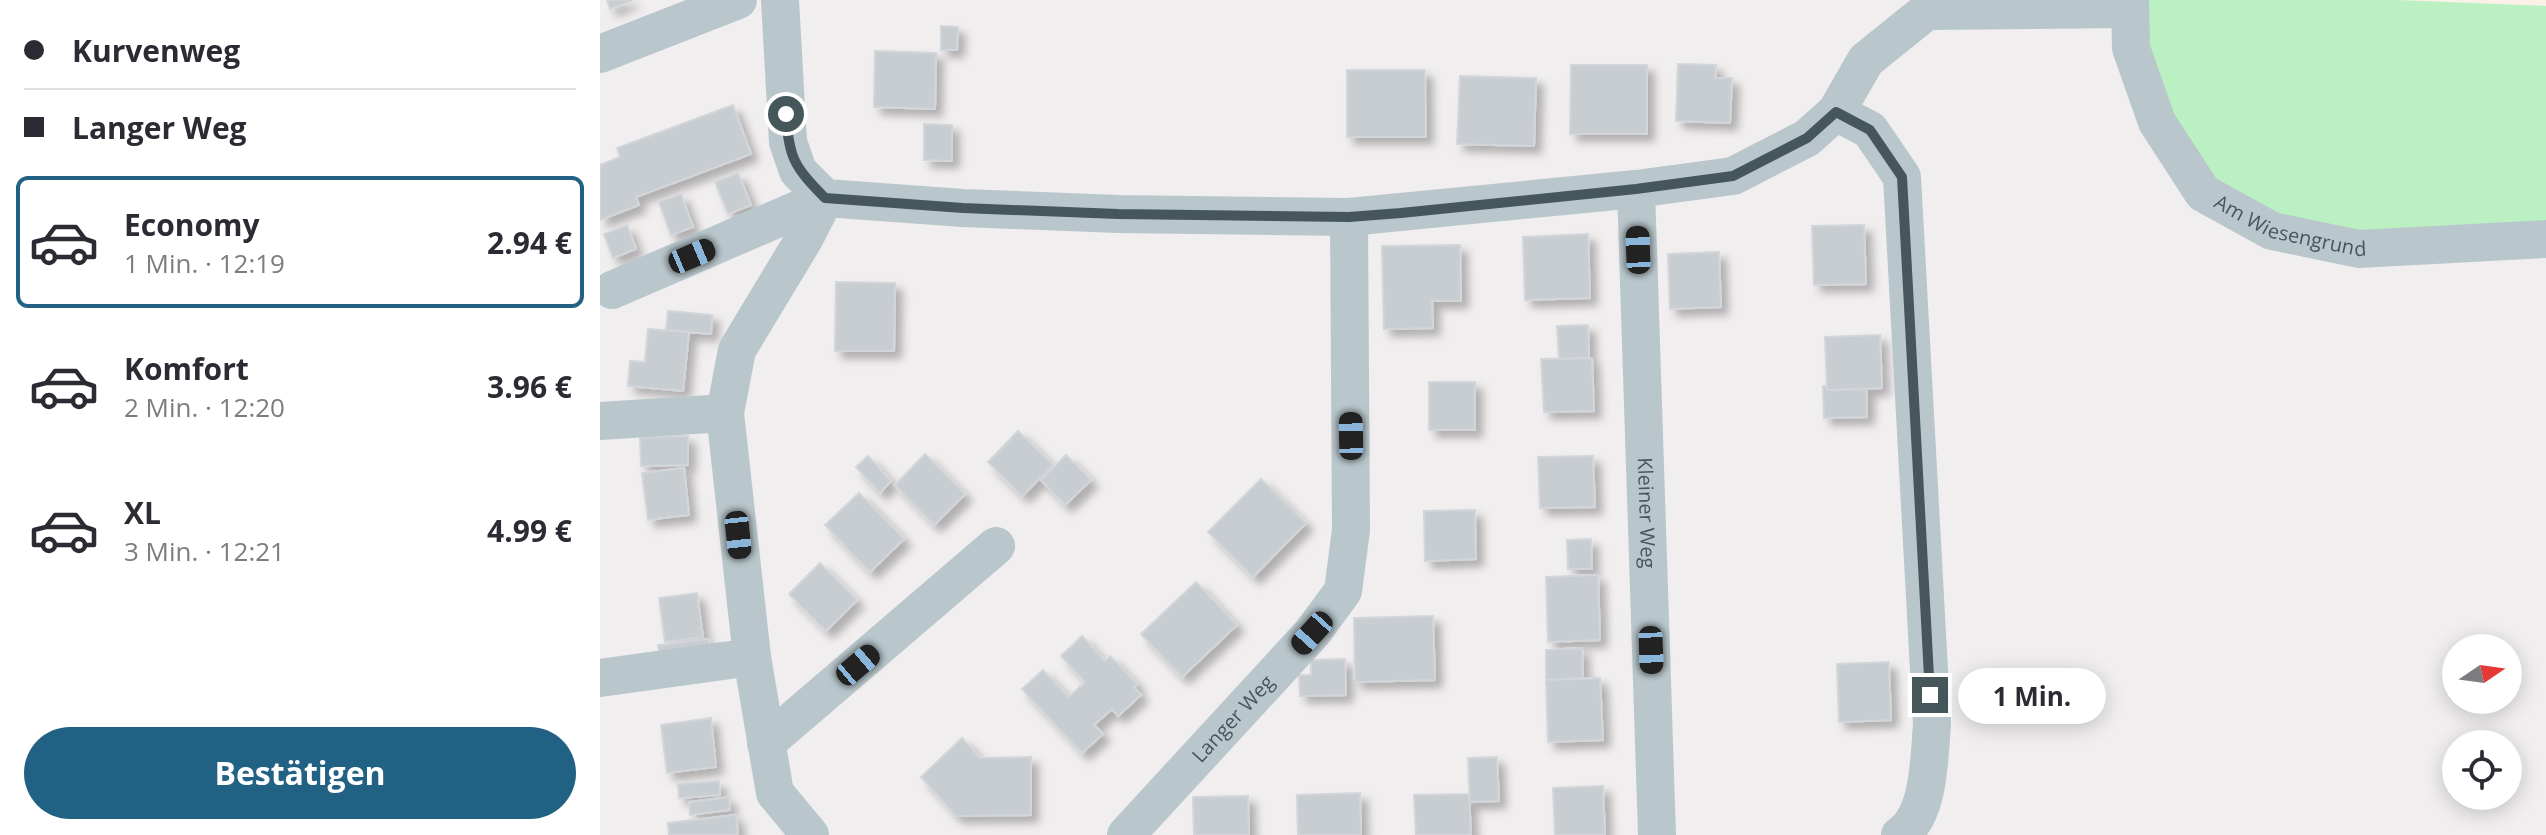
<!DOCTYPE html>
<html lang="de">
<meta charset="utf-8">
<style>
body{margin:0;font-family:"Open Sans",sans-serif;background:#f2f2f3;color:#2b2b33;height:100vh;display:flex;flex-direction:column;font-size:30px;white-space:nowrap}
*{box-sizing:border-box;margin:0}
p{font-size:26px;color:#7c7c81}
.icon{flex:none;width:44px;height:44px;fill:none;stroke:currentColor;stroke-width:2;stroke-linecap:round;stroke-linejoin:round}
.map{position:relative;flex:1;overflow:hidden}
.panel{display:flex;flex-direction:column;background:#fff;width:600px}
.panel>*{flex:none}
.guide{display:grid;align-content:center;height:176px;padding:0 24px;background:#fff}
.needle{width:52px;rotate:77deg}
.buttons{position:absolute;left:1842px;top:634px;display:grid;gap:16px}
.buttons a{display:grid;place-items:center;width:80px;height:80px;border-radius:50%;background:#fff;box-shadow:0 4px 20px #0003;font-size:40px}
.end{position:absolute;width:36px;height:36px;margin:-18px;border:10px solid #46575c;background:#fff;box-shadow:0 0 0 4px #fff}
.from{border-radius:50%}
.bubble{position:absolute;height:56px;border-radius:28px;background:#fff;box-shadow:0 4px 20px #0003;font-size:26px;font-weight:700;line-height:56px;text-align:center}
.car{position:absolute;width:24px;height:48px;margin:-24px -12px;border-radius:10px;box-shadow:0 0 6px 2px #0007;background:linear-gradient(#222 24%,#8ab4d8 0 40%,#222 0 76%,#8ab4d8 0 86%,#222 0)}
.guide b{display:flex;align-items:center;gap:28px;height:76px;font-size:30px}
.guide b+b{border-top:2px solid #e1e1e2}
.guide i{width:20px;height:20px;background:#2b2b33}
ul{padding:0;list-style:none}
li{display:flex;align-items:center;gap:24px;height:132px;margin:0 16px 12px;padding:0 8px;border:4px solid transparent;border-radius:12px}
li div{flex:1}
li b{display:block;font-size:30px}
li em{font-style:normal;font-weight:700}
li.current{border-color:#216184}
li>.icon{width:72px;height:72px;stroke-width:1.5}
.primary-button{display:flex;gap:16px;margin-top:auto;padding:16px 24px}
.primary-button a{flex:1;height:92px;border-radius:48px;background:#216184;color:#fff;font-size:32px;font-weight:700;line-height:92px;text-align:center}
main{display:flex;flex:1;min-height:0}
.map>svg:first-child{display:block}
.commercial{fill:#fcf1e7}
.green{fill:#bbf0c2}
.building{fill:#c8cdd1;stroke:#d2d6da;stroke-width:2;filter:url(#shadow)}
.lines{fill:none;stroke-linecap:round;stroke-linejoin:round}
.minor{stroke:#b9c7cc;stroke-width:38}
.route{stroke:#46575c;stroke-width:10}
.labels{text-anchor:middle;stroke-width:7;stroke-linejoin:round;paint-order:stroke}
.street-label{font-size:20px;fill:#46575c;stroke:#fff}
</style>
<main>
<section class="panel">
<div class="guide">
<b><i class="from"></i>Kurvenweg</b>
<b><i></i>Langer Weg</b>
</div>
<ul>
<li class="current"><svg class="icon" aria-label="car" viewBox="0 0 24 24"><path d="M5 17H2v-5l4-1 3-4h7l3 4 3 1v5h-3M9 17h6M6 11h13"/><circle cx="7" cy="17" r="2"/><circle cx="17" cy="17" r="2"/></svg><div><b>Economy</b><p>1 Min. · 12:19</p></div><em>2.94 €</em></li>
<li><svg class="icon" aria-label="car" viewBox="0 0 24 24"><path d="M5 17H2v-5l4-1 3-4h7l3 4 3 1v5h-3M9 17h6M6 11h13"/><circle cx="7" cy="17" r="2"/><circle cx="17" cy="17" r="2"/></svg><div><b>Komfort</b><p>2 Min. · 12:20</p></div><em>3.96 €</em></li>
<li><svg class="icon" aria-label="car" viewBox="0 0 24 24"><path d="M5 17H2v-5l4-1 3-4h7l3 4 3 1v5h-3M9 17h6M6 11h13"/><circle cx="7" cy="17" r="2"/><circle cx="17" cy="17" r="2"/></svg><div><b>XL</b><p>3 Min. · 12:21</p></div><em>4.99 €</em></li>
</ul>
<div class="primary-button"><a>Bestätigen</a></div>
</section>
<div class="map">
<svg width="1946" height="835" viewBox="0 0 1946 835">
<defs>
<filter id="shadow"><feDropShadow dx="7" dy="7" stdDeviation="4" flood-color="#0004"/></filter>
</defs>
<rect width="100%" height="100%" fill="#f1eeef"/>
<!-- commercial -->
<path class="commercial" d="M 1797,0 L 1946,0 L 1946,6 L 1799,2 Z"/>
<!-- green -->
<path class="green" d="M 1530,0 L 1797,0 L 1946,6 L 1946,239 L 1759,248 L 1603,193 Z"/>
<!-- building -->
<path class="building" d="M 7,0 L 33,0 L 10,9 Z
M 341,26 L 358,27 L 357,50 L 341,50 Z
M 275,51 L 336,53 L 335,109 L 274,107 Z
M 1078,64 L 1116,65 L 1115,78 L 1132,78 L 1130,123 L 1076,121 Z
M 971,65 L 1047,65 L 1047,134 L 970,134 Z
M 747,70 L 825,70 L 826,137 L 747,137 Z
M 860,76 L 936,78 L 934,146 L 857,144 Z
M 133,105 L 151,154 L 36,197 L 39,205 L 0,220 L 0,165 L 20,157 L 17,148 Z
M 324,124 L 352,125 L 352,161 L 324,160 Z
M 138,173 L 151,205 L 128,214 L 115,182 Z
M 81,194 L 93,227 L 71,235 L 59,202 Z
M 27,225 L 36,249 L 13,258 L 4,234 Z
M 1264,225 L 1266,284 L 1214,285 L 1212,226 Z
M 988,234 L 990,298 L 925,300 L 923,237 Z
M 860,245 L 861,301 L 832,301 L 833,328 L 784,329 L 782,246 Z
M 1119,252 L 1121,307 L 1070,309 L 1068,254 Z
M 236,282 L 295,283 L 294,351 L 235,351 Z
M 68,311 L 112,315 L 111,334 L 66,330 Z
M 988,325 L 989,358 L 959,359 L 957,326 Z
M 48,329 L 89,332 L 83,391 L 28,386 L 30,361 L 45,362 Z
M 1280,335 L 1282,388 L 1227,390 L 1225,337 Z
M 992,358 L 994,411 L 944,412 L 941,359 Z
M 829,382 L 875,382 L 875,430 L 829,430 Z
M 1223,386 L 1227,386 L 1227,390 L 1267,389 L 1267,417 L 1224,418 Z
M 418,431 L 453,465 L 422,496 L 388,462 Z
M 88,436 L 88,465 L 41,466 L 40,437 Z
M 325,454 L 365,494 L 334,525 L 295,485 Z
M 466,455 L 491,480 L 465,505 L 441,480 Z
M 268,456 L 291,481 L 280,493 L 256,467 Z
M 993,456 L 995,507 L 940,508 L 938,457 Z
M 84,468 L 89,515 L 48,520 L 42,473 Z
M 661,479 L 706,523 L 653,577 L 608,532 Z
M 259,493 L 304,539 L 270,572 L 225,525 Z
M 875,510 L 876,559 L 825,561 L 824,511 Z
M 991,539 L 992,569 L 968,569 L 967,540 Z
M 220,563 L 257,600 L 226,631 L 189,594 Z
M 998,575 L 1000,640 L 948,642 L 946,577 Z
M 596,582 L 637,625 L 582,677 L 541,634 Z
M 97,593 L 103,637 L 65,642 L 59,598 Z
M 833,616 L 835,680 L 755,682 L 754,618 Z
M 482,636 L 505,661 L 510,656 L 537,684 L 534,687 L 541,695 L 518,716 L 512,709 L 494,725 L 503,734 L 482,753 L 422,689 L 443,670 L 469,697 L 485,682 L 461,656 Z
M 109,639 L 111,652 L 60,659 L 58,645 Z
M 982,648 L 983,678 L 946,680 L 946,650 Z
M 745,659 L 746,695 L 700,696 L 699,675 L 711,675 L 711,660 Z
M 1289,662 L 1291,720 L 1239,722 L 1237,664 Z
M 1000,678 L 1003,740 L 948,742 L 946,680 Z
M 111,718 L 116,767 L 67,773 L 61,725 Z
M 362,738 L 380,758 L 431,757 L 431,815 L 356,816 L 321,777 Z
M 897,757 L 899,801 L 870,802 L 868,758 Z
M 119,781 L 120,795 L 79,798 L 78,784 Z
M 1003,786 L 1005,835 L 955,835 L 953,788 Z
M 760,793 L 761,835 L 698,835 L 697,795 Z
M 869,794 L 871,835 L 816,835 L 814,795 Z
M 648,796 L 649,835 L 594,835 L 593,797 Z
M 129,797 L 130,810 L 90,815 L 89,802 Z
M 136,815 L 138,835 L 69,835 L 68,823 Z"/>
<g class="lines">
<!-- minor -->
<g class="minor">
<path d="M 180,0 L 188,142 L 198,171 L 225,198 L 363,208 L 518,214 L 749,217 L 1036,189 L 1133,176 L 1207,138 L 1236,112 L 1266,60 L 1327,11 L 1530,9"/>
<path id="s1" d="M 1530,0 L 1531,48 L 1557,122 L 1603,193 L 1672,231 L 1759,249 L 1946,239"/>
<path d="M 0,54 L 138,0"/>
<path d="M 1236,112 L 1270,130 L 1302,177 L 1332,725 C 1329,757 1330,816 1300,835"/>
<path id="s2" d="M 1036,189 L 1057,835"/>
<path d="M 12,290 L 225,198"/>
<path d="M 0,421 L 125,413"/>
<path d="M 0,678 L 152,657"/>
<path d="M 166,743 L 396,546"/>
<path d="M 210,835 L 175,793 L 152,657 L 125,413 L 137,350 L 204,239 L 225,198"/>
<path id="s3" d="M 526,835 L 712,633 L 743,591 L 751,530 L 749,217"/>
</g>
</g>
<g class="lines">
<!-- route -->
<path class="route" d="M 186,114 C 189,159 194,166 225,198 L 363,208 L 518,214 L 749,217 L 801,213 L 1036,189 L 1133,176 L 1207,138 L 1236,112 L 1270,130 L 1302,177 L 1330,695"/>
</g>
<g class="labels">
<!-- street labels -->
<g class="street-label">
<text dy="7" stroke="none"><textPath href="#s1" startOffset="306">Am Wiesengrund</textPath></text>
<text dy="7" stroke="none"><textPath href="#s2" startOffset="324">Kleiner Weg</textPath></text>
<text dy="7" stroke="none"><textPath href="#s3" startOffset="158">Langer Weg</textPath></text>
</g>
</g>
</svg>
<div class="buttons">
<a><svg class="needle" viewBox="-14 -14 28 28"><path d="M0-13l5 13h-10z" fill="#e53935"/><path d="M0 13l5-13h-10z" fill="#7c7c81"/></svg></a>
<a><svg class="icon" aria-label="locate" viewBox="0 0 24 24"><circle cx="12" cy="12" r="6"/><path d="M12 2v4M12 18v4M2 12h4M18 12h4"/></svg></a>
</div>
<i class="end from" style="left:186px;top:114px"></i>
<i class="end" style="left:1330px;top:695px"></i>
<div class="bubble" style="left:1358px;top:668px;width:148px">1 Min.</div>
<i class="car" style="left:1038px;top:250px;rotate:358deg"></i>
<i class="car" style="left:92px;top:256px;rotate:67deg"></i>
<i class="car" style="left:751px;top:436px;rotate:359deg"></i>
<i class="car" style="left:138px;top:535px;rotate:174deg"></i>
<i class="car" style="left:712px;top:633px;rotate:222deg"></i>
<i class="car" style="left:1051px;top:650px;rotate:178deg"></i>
<i class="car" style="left:258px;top:665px;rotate:50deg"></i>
</div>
</main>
